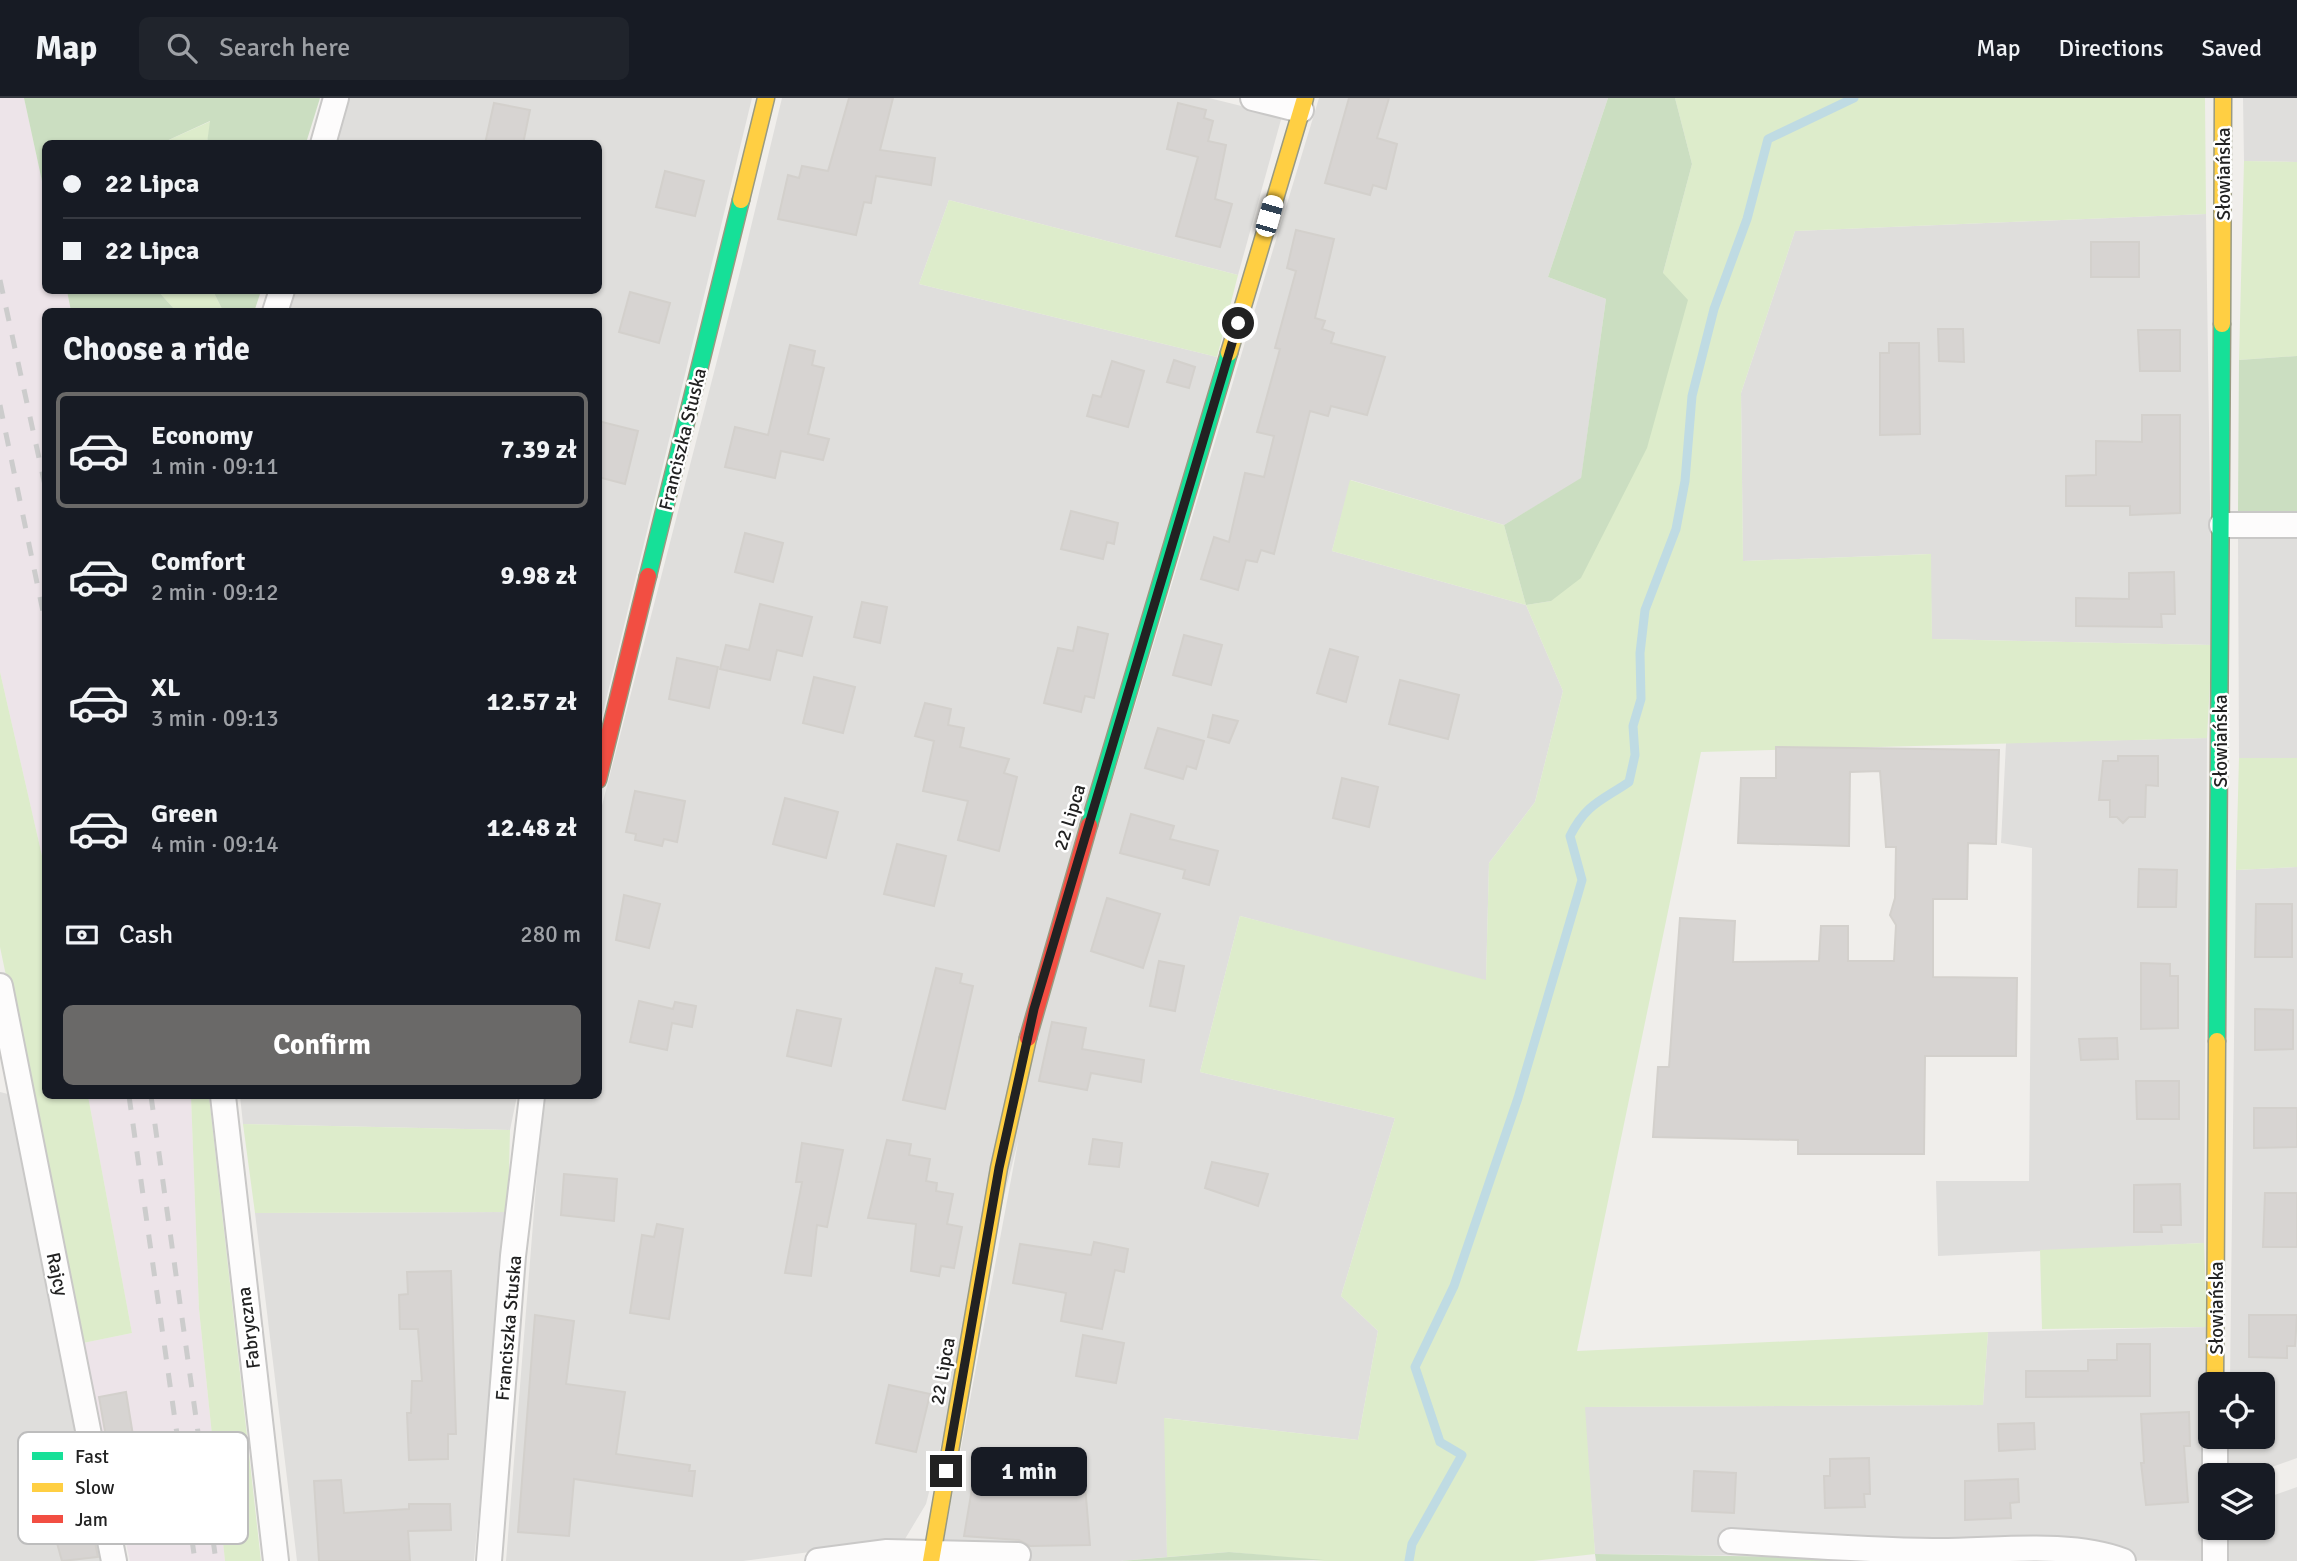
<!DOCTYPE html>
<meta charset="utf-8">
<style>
body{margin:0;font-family:Signika,sans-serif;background:#20242c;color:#f1f3f6;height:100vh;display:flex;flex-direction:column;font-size:26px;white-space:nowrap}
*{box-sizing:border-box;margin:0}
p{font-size:23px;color:#9ea1a6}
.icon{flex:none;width:38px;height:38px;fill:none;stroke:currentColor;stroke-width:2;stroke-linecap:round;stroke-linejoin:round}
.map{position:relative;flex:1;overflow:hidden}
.panel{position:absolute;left:42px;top:210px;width:560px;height:791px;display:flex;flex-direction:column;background:#171b24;border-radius:10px;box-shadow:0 2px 5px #0004}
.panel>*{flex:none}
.hud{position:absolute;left:42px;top:42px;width:560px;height:154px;border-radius:10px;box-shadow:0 2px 5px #0004;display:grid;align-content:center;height:154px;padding:0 21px;background:#171b24}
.tools{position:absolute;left:2198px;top:1274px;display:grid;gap:14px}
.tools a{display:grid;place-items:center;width:77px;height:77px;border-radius:10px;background:#171b24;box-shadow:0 2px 5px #0004;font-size:35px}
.end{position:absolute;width:32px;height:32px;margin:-16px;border:9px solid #222;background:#fff;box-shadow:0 0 0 4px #fff}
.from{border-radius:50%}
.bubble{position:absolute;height:49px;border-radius:10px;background:#171b24;box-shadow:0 2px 5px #0004;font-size:23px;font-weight:700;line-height:49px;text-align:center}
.car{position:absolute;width:21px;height:42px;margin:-21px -10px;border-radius:9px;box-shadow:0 0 5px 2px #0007;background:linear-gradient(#fff 24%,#345 0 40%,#fff 0 76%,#345 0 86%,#fff 0)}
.hud b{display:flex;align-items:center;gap:24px;height:66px;font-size:26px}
.hud b+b{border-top:2px solid #363941}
.hud i{width:18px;height:18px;background:#f1f3f6}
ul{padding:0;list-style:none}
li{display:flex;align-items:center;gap:21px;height:116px;margin:0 14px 10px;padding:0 7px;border:4px solid transparent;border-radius:10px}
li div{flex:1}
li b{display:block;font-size:26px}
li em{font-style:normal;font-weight:700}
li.on{border-color:#6a6968}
li>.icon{width:63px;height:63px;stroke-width:1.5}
h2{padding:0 21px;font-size:32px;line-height:84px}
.pay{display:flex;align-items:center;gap:18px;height:77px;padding:0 21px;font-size:26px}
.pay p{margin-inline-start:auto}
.cta{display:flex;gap:14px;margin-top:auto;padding:14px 21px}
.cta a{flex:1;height:80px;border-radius:10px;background:#6a6968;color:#fff;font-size:28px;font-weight:700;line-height:80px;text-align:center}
header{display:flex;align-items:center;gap:42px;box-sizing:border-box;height:98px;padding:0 35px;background:#171b24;border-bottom:2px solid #363941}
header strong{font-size:33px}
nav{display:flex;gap:38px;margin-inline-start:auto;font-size:24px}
.search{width:490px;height:63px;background:#20242c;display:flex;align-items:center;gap:18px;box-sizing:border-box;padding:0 24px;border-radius:10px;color:#9ea1a6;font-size:26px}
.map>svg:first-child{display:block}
.residential{fill:#dfdedc}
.industrial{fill:#ede4e9}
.grass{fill:#ddeccb}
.forest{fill:#cbdec1}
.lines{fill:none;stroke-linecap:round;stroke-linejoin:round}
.stream{stroke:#bfdbe3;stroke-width:9}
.building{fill:#d7d4d2;stroke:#d3d0cc;stroke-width:2}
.street-casing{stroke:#c9c8c7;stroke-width:28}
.fast-casing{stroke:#999a82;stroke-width:19}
.slow-casing{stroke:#999a82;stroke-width:19}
.jam-casing{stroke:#999a82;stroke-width:19}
.street{stroke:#fdfcfc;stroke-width:24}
.fast{stroke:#16e098;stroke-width:16}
.slow{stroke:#ffcf43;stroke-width:16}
.jam{stroke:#f24e42;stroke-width:16}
.rail{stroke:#ccc;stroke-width:5;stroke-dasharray:14 14;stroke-linecap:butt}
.route{stroke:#222;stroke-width:9}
.labels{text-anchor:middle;stroke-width:5;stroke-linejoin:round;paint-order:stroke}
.street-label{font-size:19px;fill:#222;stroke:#fff}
.key{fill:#fff;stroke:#bdbdbd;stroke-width:2}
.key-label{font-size:19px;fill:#222}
</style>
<header>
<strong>Map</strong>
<div class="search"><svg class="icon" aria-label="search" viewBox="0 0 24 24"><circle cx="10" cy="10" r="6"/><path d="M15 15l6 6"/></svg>Search here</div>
<nav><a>Map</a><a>Directions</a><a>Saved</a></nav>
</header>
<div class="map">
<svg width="2297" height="1463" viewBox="0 0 2297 1463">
<rect width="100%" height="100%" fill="#f0eeeb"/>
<!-- residential -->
<path class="residential" d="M 349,0 L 752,0 L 599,631 L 598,214 L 289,214 L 295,193 L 598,192 L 598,46 L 336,45 Z
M 782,0 L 1209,0 L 1282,18 L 1238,177 L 949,102 L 919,186 L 1217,259 L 926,1406 L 905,1441 L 743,1463 L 506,1463 L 541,1026 L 546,998 L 598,998 L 599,719 L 742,166 Z
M 1319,0 L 1608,0 L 1548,179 L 1606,201 L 1581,381 L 1504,427 L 1351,382 L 1332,453 L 1526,507 L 1563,593 L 1535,704 L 1489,765 L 1486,883 L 1240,818 L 1200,974 L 1395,1020 L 1341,1198 L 1378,1233 L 1358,1342 L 1165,1320 L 1167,1459 L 1121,1463 L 940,1463 L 1042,915 Z
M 2243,0 L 2297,0 L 2297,64 L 2244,63 Z
M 2206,116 L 2212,547 L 1932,541 L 1930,456 L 1743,463 L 1741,295 L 1795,133 Z
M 2297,436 L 2297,660 L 2239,660 L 2238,437 Z
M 2207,640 L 2204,1145 L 1938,1158 L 1936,1083 L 2029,1083 L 2032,750 L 2001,745 L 2006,645 Z
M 2297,769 L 2297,1360 L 2249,1377 L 2229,1377 L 2229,1339 L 2263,1339 L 2263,1286 L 2230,1286 L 2236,772 Z
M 0,994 L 8,996 L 108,1463 L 0,1463 Z
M 240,998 L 517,998 L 510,1032 L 243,1026 Z
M 508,1114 L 474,1463 L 297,1463 L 255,1115 Z
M 2207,1229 L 2206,1463 L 1595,1456 L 1584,1309 L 1983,1307 L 1988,1234 Z
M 2297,1389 L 2297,1463 L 2229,1463 L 2229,1430 L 2263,1430 L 2263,1401 Z"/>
<!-- industrial -->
<path class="industrial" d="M 0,0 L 24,0 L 45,97 L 46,192 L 67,193 L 71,213 L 46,214 L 45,771 L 0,574 Z
M 88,998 L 191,998 L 199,1211 L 225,1463 L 130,1463 L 83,1245 L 132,1235 Z"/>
<!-- grass -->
<path class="grass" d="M 1675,0 L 2205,0 L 2206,116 L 1795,133 L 1741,295 L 1743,463 L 1931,456 L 1932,541 L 2212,547 L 2207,640 L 1701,654 L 1577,1253 L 1988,1234 L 1983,1307 L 1585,1309 L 1595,1456 L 1533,1463 L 1324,1463 L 1229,1454 L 1167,1459 L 1164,1320 L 1358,1342 L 1378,1233 L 1341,1198 L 1395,1020 L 1200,974 L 1240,818 L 1486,882 L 1489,765 L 1535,704 L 1563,593 L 1526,507 L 1332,453 L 1350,382 L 1504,427 L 1526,507 L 1551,503 L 1663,175 L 1692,66 Z
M 211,23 L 207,45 L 162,45 Z
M 2244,63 L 2297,64 L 2297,258 L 2239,262 Z
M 949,102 L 1238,177 L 1217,259 L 919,186 Z
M 158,193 L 213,193 L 223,213 L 176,213 Z
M 0,574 L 45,771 L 46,998 L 88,998 L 132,1235 L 83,1245 L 0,849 Z
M 2239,660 L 2297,660 L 2297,769 L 2236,772 Z
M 191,998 L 209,998 L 261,1463 L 225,1463 L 199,1211 Z
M 243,1026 L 510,1032 L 508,1114 L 255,1115 Z
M 2204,1145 L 2207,1229 L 2042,1231 L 2040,1152 Z"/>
<!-- forest -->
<path class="forest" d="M 24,0 L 320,0 L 306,45 L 207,45 L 210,23 L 162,45 L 46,46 L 45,97 Z
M 1608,0 L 1675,0 L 1692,66 L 1663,175 L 1688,202 L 1647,350 L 1581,480 L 1551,503 L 1526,507 L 1504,427 L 1581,380 L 1606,201 L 1548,179 Z
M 67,193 L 158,193 L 176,213 L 71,213 Z
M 213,193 L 261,193 L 254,214 L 223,213 Z
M 2297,258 L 2297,417 L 2238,416 L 2239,262 Z
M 1229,1454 L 1324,1462 L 1121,1463 Z
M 1595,1456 L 1996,1462 L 2007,1463 L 1596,1463 Z"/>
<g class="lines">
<!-- stream -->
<path class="stream" d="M 1409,1463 L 1412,1446 L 1462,1357 L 1440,1344 L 1415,1269 L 1454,1188 L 1518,1000 L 1578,796 L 1582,782 L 1570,738 C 1586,706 1601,703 1629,684 L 1635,657 L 1633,628 L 1641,601 L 1640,555 L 1645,512 L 1676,431 L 1685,383 L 1692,298 L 1714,211 L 1747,121 L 1768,41 L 1854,0"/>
</g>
<!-- building -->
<path class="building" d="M 849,0 L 893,0 L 880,52 L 935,60 L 931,87 L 876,78 L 871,105 L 864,104 L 856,137 L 778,121 L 788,77 L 799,80 L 802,68 L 828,73 Z
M 1349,0 L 1389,0 L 1377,40 L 1397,46 L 1386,91 L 1373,87 L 1370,97 L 1325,85 Z
M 494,5 L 530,12 L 523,46 L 485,46 Z
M 1178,5 L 1206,12 L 1204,20 L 1213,23 L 1208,43 L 1226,47 L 1215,101 L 1232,106 L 1220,149 L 1176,138 L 1198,59 L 1167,51 Z
M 665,73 L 704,83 L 695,118 L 656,109 Z
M 1296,132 L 1334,141 L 1315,220 L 1325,223 L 1322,231 L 1334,235 L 1331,245 L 1385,259 L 1367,317 L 1331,308 L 1328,318 L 1310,313 L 1274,456 L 1261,452 L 1257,464 L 1246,462 L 1238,492 L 1201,481 L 1214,439 L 1229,444 L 1245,375 L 1264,379 L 1274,338 L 1257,334 L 1280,251 L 1275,250 L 1296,173 L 1287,170 Z
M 2091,144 L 2139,144 L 2139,179 L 2091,179 Z
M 630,194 L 670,205 L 659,245 L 619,234 Z
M 1938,231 L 1963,231 L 1964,264 L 1939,263 Z
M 2138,232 L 2180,232 L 2180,273 L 2140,273 Z
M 1889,245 L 1919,245 L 1920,336 L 1880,337 L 1880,255 L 1889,255 Z
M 790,247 L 815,253 L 812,267 L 824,270 L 808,336 L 829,341 L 823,362 L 781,353 L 775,380 L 725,369 L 735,329 L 768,337 Z
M 1174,262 L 1195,269 L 1189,290 L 1167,284 Z
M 1112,263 L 1144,273 L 1128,329 L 1087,318 L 1093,297 L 1101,299 Z
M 2142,317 L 2180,317 L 2180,415 L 2130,417 L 2130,408 L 2066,408 L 2066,378 L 2096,377 L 2096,343 L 2142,344 Z
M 598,323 L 638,333 L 625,386 L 598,379 Z
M 1071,413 L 1118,425 L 1114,446 L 1107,444 L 1103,461 L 1061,451 Z
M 745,435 L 783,445 L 773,484 L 735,474 Z
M 2174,474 L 2175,516 L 2161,516 L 2162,529 L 2076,528 L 2076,500 L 2129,501 L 2129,475 Z
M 862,504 L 887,509 L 880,545 L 854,539 Z
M 760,506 L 812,519 L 802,558 L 777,552 L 770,582 L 720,571 L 726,547 L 749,552 Z
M 1078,529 L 1108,536 L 1094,600 L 1085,598 L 1081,614 L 1044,605 L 1058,550 L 1073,553 Z
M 1184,537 L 1222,547 L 1211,587 L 1173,577 Z
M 1330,551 L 1358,559 L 1346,604 L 1317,595 Z
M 677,560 L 718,569 L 709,610 L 669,601 Z
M 814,579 L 855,589 L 843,635 L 803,625 Z
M 1400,582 L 1459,597 L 1448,641 L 1389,626 Z
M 925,605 L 951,611 L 948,627 L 964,630 L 960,649 L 1009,661 L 1004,675 L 1017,679 L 999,753 L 958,742 L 968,703 L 923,693 L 934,643 L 915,638 Z
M 1213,617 L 1238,623 L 1229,645 L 1208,639 Z
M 1158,630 L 1204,643 L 1196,671 L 1187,668 L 1183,681 L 1145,670 Z
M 1776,649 L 1999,652 L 1996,746 L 1968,745 L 1967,801 L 1933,801 L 1933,879 L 2017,880 L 2016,958 L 1925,958 L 1924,1056 L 1798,1056 L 1798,1042 L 1653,1039 L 1658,969 L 1669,969 L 1680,820 L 1735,823 L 1733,864 L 1819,863 L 1821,828 L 1848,828 L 1848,863 L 1894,863 L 1896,827 L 1890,817 L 1895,800 L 1896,749 L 1886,749 L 1880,673 L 1850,674 L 1849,748 L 1738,745 L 1741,680 L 1776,680 Z
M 2118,658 L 2158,658 L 2158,688 L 2146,687 L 2145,719 L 2129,719 L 2123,725 L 2117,719 L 2110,719 L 2110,702 L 2099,702 L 2103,663 L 2118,663 Z
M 1342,680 L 1378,689 L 1369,729 L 1333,720 Z
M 635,693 L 685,703 L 677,744 L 664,741 L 662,748 L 635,742 L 636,736 L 626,734 Z
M 785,700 L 838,714 L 826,760 L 773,746 Z
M 1131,716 L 1174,728 L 1170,741 L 1218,753 L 1209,787 L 1183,780 L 1185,772 L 1120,755 Z
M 897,746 L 946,758 L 934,808 L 884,796 Z
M 2139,771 L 2177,772 L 2176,809 L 2138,809 Z
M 624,797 L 660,806 L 649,850 L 616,842 Z
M 1107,800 L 1160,816 L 1143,870 L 1091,853 Z
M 2256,806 L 2292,806 L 2292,859 L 2255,859 Z
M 1159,863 L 1184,868 L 1175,913 L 1150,908 Z
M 2141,865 L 2170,866 L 2170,878 L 2178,878 L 2178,930 L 2141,931 Z
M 936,870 L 962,876 L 960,885 L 973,888 L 945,1011 L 903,1002 Z
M 639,903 L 673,911 L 675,904 L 696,908 L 692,929 L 672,925 L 667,952 L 630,944 Z
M 2255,911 L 2293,912 L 2293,951 L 2255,952 Z
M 797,912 L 841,921 L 831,968 L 787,958 Z
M 1052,924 L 1086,930 L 1082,951 L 1144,962 L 1141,984 L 1091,975 L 1087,992 L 1039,983 Z
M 2117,940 L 2118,961 L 2081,962 L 2079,941 Z
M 2136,983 L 2179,983 L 2179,1021 L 2137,1021 Z
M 2254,1010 L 2297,1010 L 2297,1049 L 2254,1050 Z
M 1093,1041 L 1122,1045 L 1119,1069 L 1089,1066 Z
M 887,1042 L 911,1046 L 909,1057 L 930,1061 L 926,1083 L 937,1085 L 936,1093 L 953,1096 L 947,1126 L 962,1129 L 954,1170 L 941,1168 L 939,1178 L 911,1173 L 916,1126 L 868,1120 Z
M 802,1045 L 843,1052 L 827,1129 L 817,1127 L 811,1178 L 785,1175 L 802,1084 L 796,1084 Z
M 1212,1064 L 1268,1076 L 1258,1108 L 1205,1090 Z
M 564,1076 L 617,1081 L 614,1123 L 561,1117 Z
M 2180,1086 L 2181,1127 L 2161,1127 L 2162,1134 L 2134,1134 L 2134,1087 Z
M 2265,1095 L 2297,1095 L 2297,1149 L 2263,1149 Z
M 657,1126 L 683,1131 L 669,1221 L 630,1215 L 642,1137 L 654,1139 Z
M 1094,1144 L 1128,1151 L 1124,1174 L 1115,1172 L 1102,1231 L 1061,1223 L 1066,1195 L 1013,1185 L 1020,1146 L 1091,1157 Z
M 451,1173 L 456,1336 L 448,1336 L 448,1361 L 409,1362 L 407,1315 L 411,1315 L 412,1283 L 422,1283 L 418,1231 L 400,1231 L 399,1197 L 408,1196 L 407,1174 Z
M 535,1217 L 574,1223 L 566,1286 L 625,1294 L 616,1356 L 690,1367 L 689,1373 L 695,1373 L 692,1398 L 574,1381 L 569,1438 L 518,1434 Z
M 2249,1217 L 2297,1217 L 2295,1248 L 2287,1248 L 2287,1260 L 2249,1259 Z
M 1083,1237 L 1124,1245 L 1116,1285 L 1076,1278 Z
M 2117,1246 L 2150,1246 L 2150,1298 L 2026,1299 L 2026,1273 L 2088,1273 L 2088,1262 L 2117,1262 Z
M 889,1287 L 930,1296 L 916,1354 L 876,1345 Z
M 126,1294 L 140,1381 L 114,1385 L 99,1299 Z
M 2189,1314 L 2190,1348 L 2184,1348 L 2188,1404 L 2146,1407 L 2141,1365 L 2144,1365 L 2141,1316 Z
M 2034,1325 L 2035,1351 L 1999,1353 L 1998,1326 Z
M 1869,1360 L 1870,1396 L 1864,1396 L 1865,1409 L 1825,1410 L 1824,1378 L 1830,1378 L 1830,1361 Z
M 1694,1373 L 1736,1375 L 1734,1415 L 1692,1413 Z
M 1079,1374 L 1079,1386 L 1085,1387 L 1090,1447 L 1030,1448 L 1019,1442 L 964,1438 L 974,1379 L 1031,1388 L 1030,1378 Z
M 2018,1381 L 2019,1404 L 2010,1405 L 2011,1420 L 1965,1422 L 1965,1383 Z
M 341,1382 L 344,1415 L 409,1411 L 409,1406 L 450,1406 L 451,1432 L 408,1433 L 410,1463 L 319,1463 L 314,1383 Z
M 86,1400 L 98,1459 L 62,1463 L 47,1409 Z"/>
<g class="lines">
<defs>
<path id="street" d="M 1253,0 L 1301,12
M 323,46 L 336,0
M 275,214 L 282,192
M 2222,427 L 2297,427
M 0,888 L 114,1463
M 223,998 L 276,1463
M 2215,1377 L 2215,1339
M 2215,1430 L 2215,1463
M 1731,1443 C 1798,1447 1865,1452 1933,1453 C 1992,1454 2068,1442 2123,1463
M 489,1463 L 513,1158 L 532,998
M 818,1463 L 887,1454 L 1018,1457"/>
<path id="fast" d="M 648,478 L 741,102
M 1089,727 L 1229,255
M 2217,943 L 2222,226"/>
<path id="slow" d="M 741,102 L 766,0
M 2222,226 L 2223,0
M 1229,255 L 1305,0
M 2215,1286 L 2217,943
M 931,1463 L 999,1070 L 1028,940"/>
<path id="jam" d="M 598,682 L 648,478
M 1028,940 L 1089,727"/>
</defs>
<!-- street casing -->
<use href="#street" class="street-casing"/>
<!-- fast casing -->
<use href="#fast" class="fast-casing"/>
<!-- slow casing -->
<use href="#slow" class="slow-casing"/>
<!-- jam casing -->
<use href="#jam" class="jam-casing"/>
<!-- street -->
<use href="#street" class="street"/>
<!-- fast -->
<use href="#fast" class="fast"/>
<!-- slow -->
<use href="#slow" class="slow"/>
<!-- jam -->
<use href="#jam" class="jam"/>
<!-- rail -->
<path class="rail" d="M 0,182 L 46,392
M 0,307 L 46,528
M 129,998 L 195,1463
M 151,998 L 216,1463"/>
</g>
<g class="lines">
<!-- route -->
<path class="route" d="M 946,1373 L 999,1070 L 1034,911 L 1238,225"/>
</g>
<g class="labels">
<!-- street labels -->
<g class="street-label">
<text transform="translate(2223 76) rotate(-90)" y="7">Słowiańska</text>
<text transform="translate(682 341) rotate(-76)" y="7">Franciszka Stuska</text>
<text transform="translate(2220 643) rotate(-90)" y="7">Słowiańska</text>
<text transform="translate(1069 719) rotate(-73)" y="7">22 Lipca</text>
<text transform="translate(58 1176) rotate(78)" y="7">Rajcy</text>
<text transform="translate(2216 1210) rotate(-90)" y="7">Słowiańska</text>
<text transform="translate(248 1230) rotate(-97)" y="7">Fabryczna</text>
<text transform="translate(508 1230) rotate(-85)" y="7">Franciszka Stuska</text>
<text transform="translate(942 1273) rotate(-80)" y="7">22 Lipca</text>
</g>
</g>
<!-- legend -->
<rect x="18" y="1334" width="230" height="112" rx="10" class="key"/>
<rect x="32" y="1354" width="31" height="8" fill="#16e098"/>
<rect x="32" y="1385" width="31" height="9" fill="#ffcf43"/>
<rect x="32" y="1417" width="31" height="8" fill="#f24e42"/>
<g class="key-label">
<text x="75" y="1365">Fast</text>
<text x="75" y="1396">Slow</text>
<text x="75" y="1428">Jam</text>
</g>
</svg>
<div class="tools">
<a><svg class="icon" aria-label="locate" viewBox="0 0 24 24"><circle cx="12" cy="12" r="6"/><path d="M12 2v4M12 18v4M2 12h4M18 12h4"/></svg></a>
<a><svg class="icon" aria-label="layers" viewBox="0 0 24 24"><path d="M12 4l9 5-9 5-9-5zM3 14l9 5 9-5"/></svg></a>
</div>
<i class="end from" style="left:1238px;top:225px"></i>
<i class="end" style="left:946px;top:1373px"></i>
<div class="bubble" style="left:971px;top:1349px;width:116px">1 min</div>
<i class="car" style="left:1269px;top:118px;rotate:16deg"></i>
<div class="hud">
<b><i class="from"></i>22 Lipca</b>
<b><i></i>22 Lipca</b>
</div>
<section class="panel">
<h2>Choose a ride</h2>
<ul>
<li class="on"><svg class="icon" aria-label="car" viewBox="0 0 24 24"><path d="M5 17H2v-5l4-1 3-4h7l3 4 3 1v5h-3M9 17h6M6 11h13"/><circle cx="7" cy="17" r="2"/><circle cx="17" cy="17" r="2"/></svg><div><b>Economy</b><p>1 min · 09:11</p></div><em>7.39 zł</em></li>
<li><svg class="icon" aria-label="car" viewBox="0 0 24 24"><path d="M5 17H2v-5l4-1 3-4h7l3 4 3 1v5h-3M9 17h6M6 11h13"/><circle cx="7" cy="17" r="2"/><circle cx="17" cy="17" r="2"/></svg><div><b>Comfort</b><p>2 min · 09:12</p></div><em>9.98 zł</em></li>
<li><svg class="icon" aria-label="car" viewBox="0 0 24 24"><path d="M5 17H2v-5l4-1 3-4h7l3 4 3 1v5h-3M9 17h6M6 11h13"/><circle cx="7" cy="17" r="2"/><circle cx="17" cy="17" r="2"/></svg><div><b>XL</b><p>3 min · 09:13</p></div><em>12.57 zł</em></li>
<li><svg class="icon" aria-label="car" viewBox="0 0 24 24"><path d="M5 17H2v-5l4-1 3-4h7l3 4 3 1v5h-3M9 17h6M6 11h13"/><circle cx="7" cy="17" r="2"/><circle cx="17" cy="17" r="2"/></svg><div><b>Green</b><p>4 min · 09:14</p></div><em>12.48 zł</em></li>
</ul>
<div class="pay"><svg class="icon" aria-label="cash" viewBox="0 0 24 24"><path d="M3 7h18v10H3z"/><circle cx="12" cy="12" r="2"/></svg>Cash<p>280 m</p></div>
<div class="cta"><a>Confirm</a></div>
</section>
</div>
